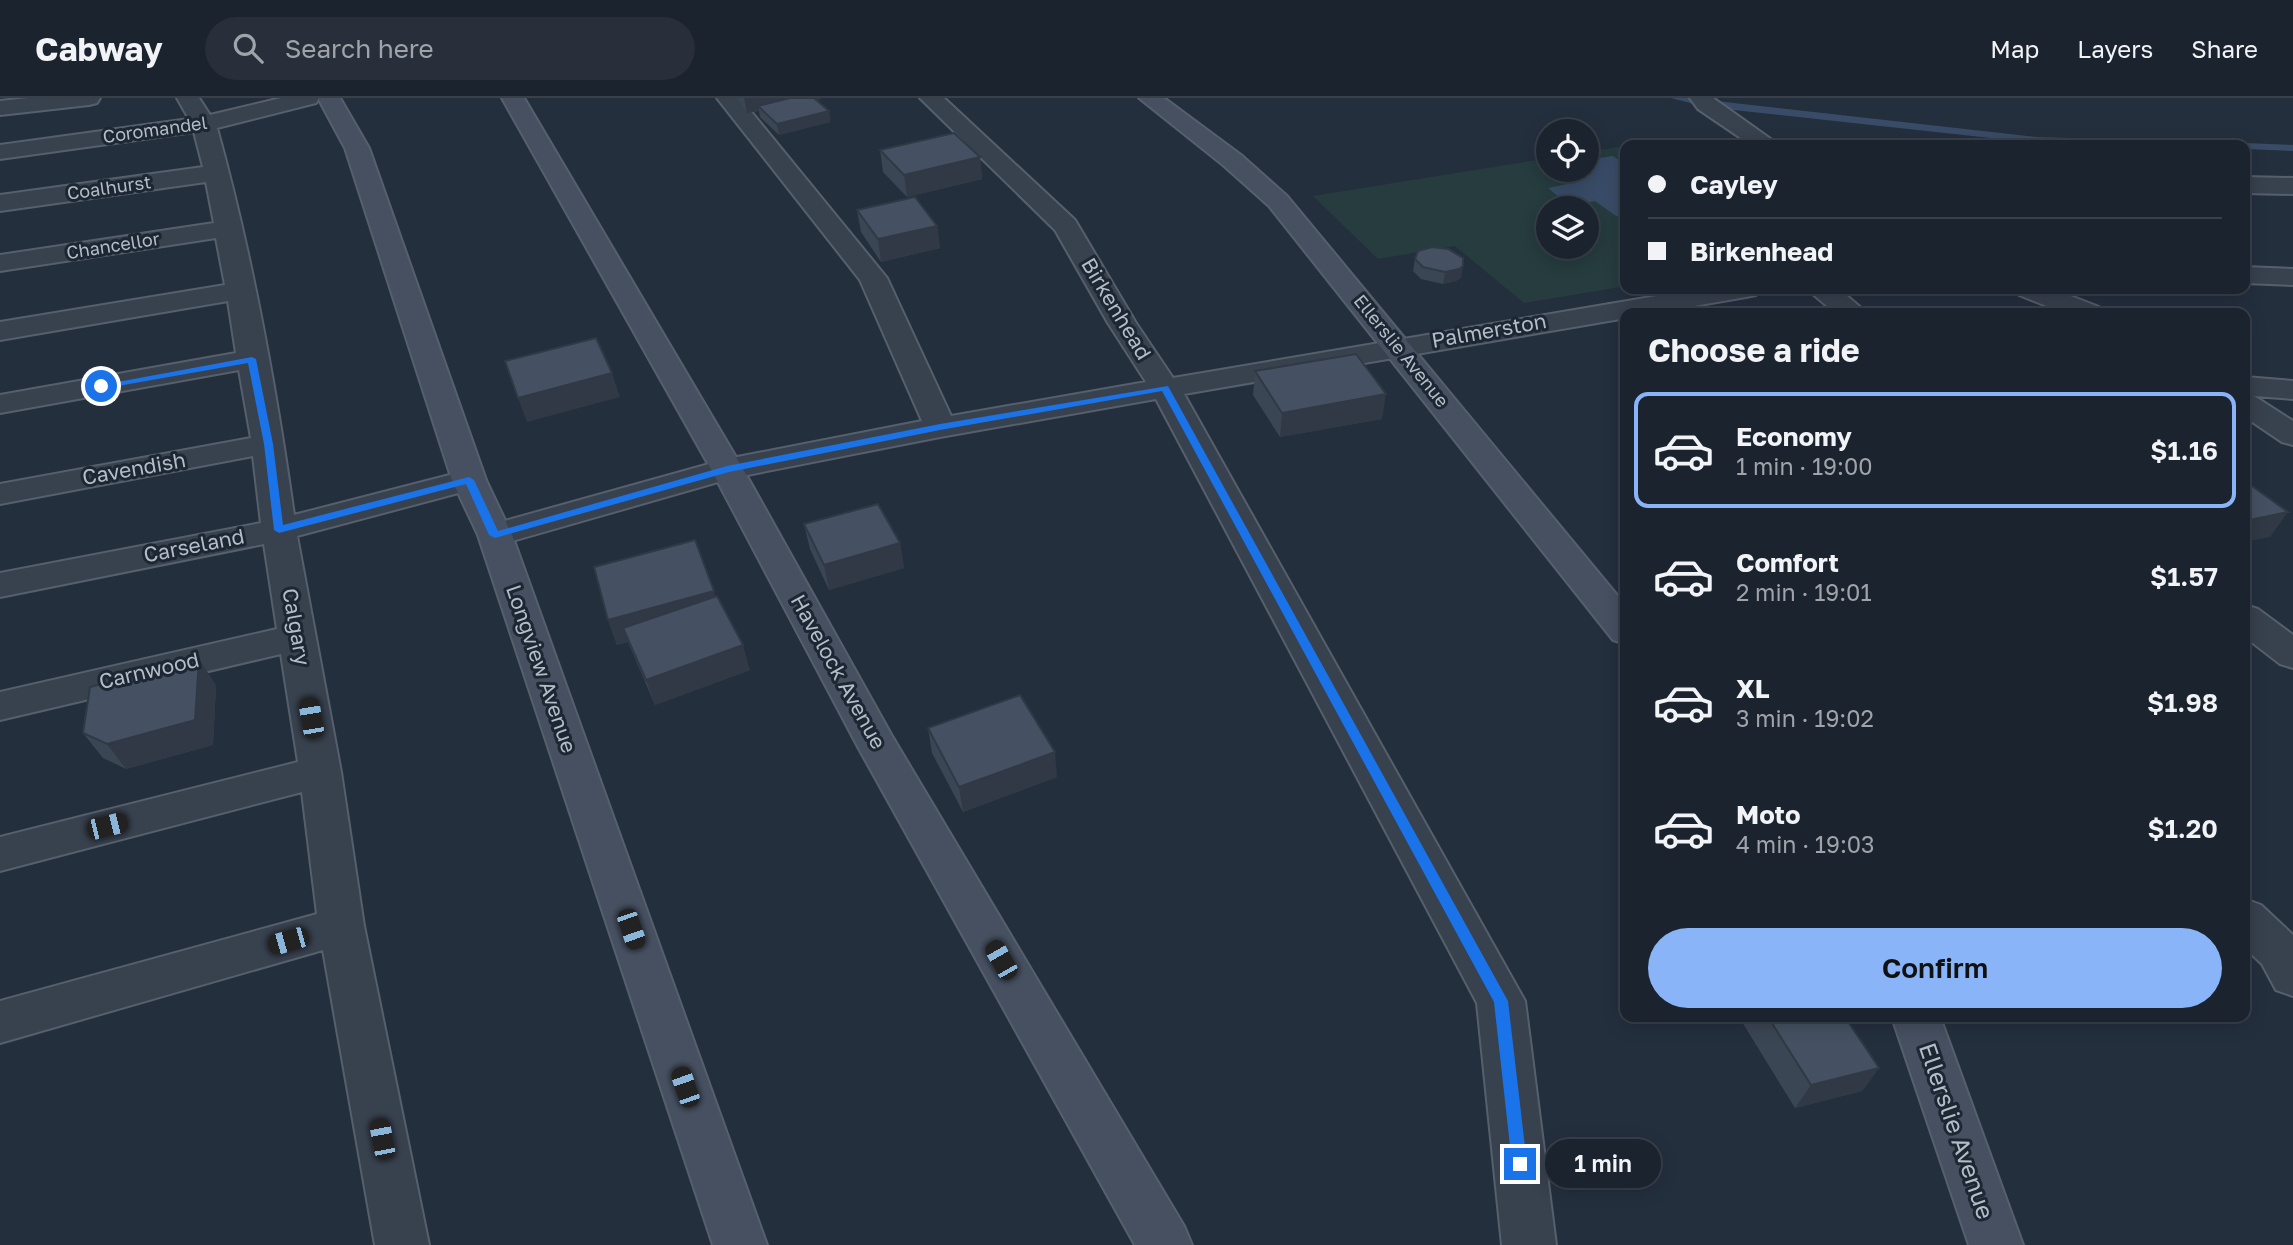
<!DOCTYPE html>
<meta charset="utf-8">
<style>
body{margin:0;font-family:"Golos Text",sans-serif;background:#282f3a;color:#f1f3f6;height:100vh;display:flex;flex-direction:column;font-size:26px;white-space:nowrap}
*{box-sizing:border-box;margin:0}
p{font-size:23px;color:#a0a4aa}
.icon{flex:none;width:38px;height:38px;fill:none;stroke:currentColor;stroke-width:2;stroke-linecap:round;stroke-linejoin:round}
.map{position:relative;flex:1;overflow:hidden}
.sheet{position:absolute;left:1620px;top:210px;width:630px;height:714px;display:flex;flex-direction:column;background:#1b232e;border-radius:14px;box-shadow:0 4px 18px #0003,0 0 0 2px #39404a}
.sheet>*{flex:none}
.banner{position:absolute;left:1620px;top:42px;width:630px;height:154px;border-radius:14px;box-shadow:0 4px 18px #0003,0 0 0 2px #39404a;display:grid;align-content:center;height:154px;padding:0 28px;background:#1b232e}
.tools{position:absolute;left:1536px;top:21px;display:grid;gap:14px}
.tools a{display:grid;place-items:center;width:63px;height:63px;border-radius:50%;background:#1b232e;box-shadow:0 4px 18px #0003,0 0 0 2px #39404a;font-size:35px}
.end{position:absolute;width:32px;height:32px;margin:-16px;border:9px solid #1a73e8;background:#fff;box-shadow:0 0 0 4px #fff}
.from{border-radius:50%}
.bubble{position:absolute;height:49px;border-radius:24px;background:#1b232e;box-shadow:0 4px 18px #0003,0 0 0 2px #39404a;font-size:23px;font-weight:600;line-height:49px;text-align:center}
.car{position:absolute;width:21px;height:42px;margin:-21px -10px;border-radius:9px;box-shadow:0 0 5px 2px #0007;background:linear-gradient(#222 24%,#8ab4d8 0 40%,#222 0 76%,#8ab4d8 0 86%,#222 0)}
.banner b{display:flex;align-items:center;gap:24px;height:66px;font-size:26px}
.banner b+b{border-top:2px solid #39404a}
.banner i{width:18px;height:18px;background:#f1f3f6}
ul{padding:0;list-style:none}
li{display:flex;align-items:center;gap:21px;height:116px;margin:0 14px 10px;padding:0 14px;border:4px solid transparent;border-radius:14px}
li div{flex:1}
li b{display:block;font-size:26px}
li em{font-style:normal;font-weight:600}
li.selected{border-color:#8ab4f8}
li>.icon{width:63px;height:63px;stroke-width:1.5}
h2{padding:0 28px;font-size:32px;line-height:84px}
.action{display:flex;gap:14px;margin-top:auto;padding:14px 28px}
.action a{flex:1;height:80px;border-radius:42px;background:#8ab4f8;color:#111;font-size:28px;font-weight:600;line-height:80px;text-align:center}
header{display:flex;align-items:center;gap:42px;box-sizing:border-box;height:98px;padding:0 35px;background:#1b232e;border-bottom:2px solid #39404a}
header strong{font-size:33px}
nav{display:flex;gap:38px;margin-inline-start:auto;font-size:24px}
.search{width:490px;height:63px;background:#282f3a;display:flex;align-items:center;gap:18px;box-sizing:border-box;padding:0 24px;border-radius:38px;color:#a0a4aa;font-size:26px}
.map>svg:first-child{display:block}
.green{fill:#263c3f;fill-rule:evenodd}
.water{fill:#394c67}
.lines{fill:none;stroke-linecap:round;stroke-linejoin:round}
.stream{fill:#394c67;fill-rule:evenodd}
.street-casing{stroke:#565f6c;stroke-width:4}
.secondary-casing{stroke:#565f6c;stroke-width:4}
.street{fill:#38414e;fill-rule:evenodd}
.secondary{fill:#465061;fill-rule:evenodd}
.wall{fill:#3b4654}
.shaded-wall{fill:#303945}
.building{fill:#455162;stroke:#303945;stroke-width:2}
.route{fill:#1a73e8}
.labels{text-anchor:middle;stroke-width:6;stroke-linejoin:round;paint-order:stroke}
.far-street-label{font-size:18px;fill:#b4bcc9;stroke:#1d2633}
.street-label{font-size:21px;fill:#b4bcc9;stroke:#1d2633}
.near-street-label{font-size:24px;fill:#b4bcc9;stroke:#1d2633}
</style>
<header>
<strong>Cabway</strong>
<div class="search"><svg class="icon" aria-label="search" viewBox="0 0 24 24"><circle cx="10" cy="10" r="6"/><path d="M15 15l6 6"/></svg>Search here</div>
<nav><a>Map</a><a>Layers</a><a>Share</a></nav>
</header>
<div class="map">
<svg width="2293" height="1147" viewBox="0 0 2293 1147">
<rect width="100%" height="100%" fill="#242f3e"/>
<!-- green -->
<path class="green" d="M 1626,48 L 1626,188 L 1524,205 L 1455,148 L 1378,161 L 1313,98 L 1549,60 L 1549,72 L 1587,72 L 1587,54 ZM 1549,110 L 1587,110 L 1587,149 L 1549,149 Z"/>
<!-- water -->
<path class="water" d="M 1613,58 L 1626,67 L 1626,117 L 1616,118 L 1595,103 L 1570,108 L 1548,90 L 1572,85 L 1555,72 L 1587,72 L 1587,62 Z"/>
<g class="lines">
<!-- stream -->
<path class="stream" d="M 1671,0 L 1690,0 L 2036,39 L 2207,44 L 2212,47 L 2036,45 L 1706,9 Z
M 2245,45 L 2293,47 L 2293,53 L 2245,51 L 2245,47 L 2241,47 Z"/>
<defs>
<path id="street" d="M 28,0 L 100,0 L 97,5 L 89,7 L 0,17 L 0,3 Z
M 177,0 L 199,0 L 210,17 L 281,0 L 319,0 L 316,5 L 217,30 C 252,156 276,288 294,417 L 469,372 L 481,375 L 486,382 L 481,389 L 297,438 L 341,674 L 364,828 L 429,1147 L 375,1147 L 323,852 L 0,945 L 0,903 L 317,816 L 302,694 L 0,773 L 0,739 L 298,664 L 281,556 L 0,622 L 0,594 L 277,531 L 264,446 L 0,499 L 0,475 L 261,425 L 253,358 L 0,406 L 0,386 L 251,340 L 239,272 L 0,315 L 0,297 L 236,255 L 228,203 L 0,242 L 0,224 L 225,187 L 216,140 L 0,173 L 0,157 L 214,125 L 206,84 L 0,113 L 0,97 L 203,69 L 194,34 L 0,61 L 0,47 L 189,21 Z
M 717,0 L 740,0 L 887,180 L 951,318 L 1146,284 L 1108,225 L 1055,132 L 920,0 L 944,0 L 1075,122 L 1136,225 L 1173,280 L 1698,191 L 1760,191 L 1756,197 L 1746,199 L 1654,215 L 1626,215 L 1626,220 L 1184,296 L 1525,903 L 1556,1147 L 1502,1147 L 1477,905 L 1156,301 L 940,339 L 732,380 L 495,448 L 483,445 L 478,437 L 483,429 L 727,361 L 922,323 L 860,182 Z
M 1690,0 L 1713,0 L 1779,47 L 1751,47 L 1698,11 Z
M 2245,79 L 2293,80 L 2293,96 L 2245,95 Z
M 2245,169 L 2293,171 L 2293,187 L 2245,185 Z
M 1807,191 L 1839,191 L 1867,215 L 1835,215 Z
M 2015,191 L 2053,191 L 2099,209 L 2103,215 L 2064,215 L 2019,197 Z
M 2245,279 L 2293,283 L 2293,301 L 2254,298 L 2293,323 L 2293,347 L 2282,344 L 2245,319 Z
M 2245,507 L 2258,511 L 2293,537 L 2293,570 L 2280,566 L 2245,539 Z
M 2245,801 L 2261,807 L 2293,837 L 2293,898 L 2276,892 L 2262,866 L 2245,850 Z"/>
<path id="secondary" d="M 318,0 L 340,0 L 369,50 L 486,382 L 512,437 L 767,1147 L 713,1147 L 478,437 L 452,382 L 345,50 Z
M 502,0 L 524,0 L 743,371 L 892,638 L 1184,1128 L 1192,1147 L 1135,1147 L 858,649 L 711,371 Z
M 1139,0 L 1164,0 L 1241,57 L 1287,98 L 1626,508 L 1626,546 L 1613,542 L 1269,108 L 1223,67 Z
M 1892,919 L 1940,919 L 2023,1147 L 1969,1147 Z"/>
</defs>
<!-- street casing -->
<use href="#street" class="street-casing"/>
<!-- secondary casing -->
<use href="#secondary" class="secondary-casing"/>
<!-- street -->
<use href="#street" class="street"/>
<!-- secondary -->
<use href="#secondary" class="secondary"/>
</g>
<!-- wall -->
<path class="wall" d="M 737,0 L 821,0 L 821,1 L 817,2 L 829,13 L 830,24 L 779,37 L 760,19 L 759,13 L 747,15 Z
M 880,52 L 980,59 L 982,81 L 907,99 L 883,74 Z
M 857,112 L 937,128 L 940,150 L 881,164 L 861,134 Z
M 1415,161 L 1461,180 L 1456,183 L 1443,186 L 1421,181 L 1413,173 Z
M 1255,273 L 1382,321 L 1280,339 L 1253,297 Z
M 804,426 L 900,445 L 904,470 L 829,492 L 810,451 Z
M 715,498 L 750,572 L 655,607 L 628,544 L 617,547 L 608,522 Z
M 216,587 L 213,647 L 126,671 L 103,660 L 83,635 Z
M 928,630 L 1057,679 L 963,714 L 932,655 Z
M 1739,919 L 1845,919 L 1879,970 L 1862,993 L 1795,1010 Z"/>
<!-- shaded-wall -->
<path class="shaded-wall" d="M 744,0 L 821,0 L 821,1 L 763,12 L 758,8 L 759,13 L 747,15 Z
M 829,13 L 830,24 L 779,37 L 777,26 Z
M 980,59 L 982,81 L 907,99 L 904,77 Z
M 937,128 L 940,150 L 881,164 L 878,141 Z
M 1463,168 L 1461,180 L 1456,183 L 1443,186 L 1445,174 Z
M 612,275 L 620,299 L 527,324 L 518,300 Z
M 1386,296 L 1382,321 L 1280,339 L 1282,315 Z
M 2288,414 L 2270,439 L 2245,444 L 2245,423 Z
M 900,445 L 904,470 L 829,492 L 824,467 Z
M 714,493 L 721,518 L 623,530 L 628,544 L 617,547 L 608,522 Z
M 743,547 L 750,572 L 655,607 L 646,582 Z
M 199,561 L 216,587 L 213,647 L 126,671 L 107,646 Z
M 1055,654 L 1057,679 L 963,714 L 959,689 Z
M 1879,970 L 1862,993 L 1795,1010 L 1811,987 Z"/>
<!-- building -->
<path class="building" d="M 790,0 L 814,0 L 829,13 L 777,26 L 758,8 Z
M 954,35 L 980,59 L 904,77 L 880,52 Z
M 915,99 L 937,128 L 878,141 L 857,112 Z
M 1432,149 L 1448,151 L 1463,160 L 1463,168 L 1459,171 L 1445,174 L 1423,169 L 1415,161 L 1418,153 Z
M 596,240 L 612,275 L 518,300 L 505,263 Z
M 1356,256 L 1386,296 L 1282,315 L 1255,273 Z
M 2245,383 L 2288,414 L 2245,423 Z
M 878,406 L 900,445 L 824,467 L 804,426 Z
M 695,442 L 714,493 L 608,522 L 594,469 Z
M 717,498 L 743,547 L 646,582 L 623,530 Z
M 199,561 L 195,622 L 107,646 L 83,635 L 90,589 Z
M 1020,597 L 1055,654 L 959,689 L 928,630 Z
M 1768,919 L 1845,919 L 1879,970 L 1811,987 Z"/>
<!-- route -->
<path class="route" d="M 252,259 L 256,261 L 273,346 L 283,427 L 469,379 L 474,382 L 498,433 L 727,368 L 940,326 L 1168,288 L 1508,903 L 1527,1066 L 1525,1071 L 1520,1073 L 1514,1071 L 1512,1066 L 1494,904 L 1162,293 L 940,332 L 729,374 L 495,440 L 489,437 L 466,386 L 279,435 L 274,432 L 264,346 L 248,265 L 101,291 L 96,288 Z"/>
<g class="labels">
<!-- far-street labels -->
<g class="far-street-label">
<text transform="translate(155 32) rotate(-8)" y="6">Coromandel</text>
<text transform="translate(109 90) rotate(-8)" y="6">Coalhurst</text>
<text transform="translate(113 148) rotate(-9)" y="6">Chancellor</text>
<text transform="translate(1401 253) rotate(51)" y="6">Ellerslie Avenue</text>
</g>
<!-- street labels -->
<g class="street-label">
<text transform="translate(1116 211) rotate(59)" y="7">Birkenhead</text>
<text transform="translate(1489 233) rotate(-10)" y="7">Palmerston</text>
<text transform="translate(134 371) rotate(-10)" y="7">Cavendish</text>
<text transform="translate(194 448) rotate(-11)" y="7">Carseland</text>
<text transform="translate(296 529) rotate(80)" y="7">Calgary</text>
<text transform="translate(541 571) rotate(71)" y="7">Longview Avenue</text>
<text transform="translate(149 573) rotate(-13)" y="7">Carnwood</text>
<text transform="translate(838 574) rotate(61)" y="7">Havelock Avenue</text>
</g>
<!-- near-street labels -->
<g class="near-street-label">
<text transform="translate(1956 1033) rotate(71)" y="8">Ellerslie Avenue</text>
</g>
</g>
</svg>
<div class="tools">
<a><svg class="icon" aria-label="locate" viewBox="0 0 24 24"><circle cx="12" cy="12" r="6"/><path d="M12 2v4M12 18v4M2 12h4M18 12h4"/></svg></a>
<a><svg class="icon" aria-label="layers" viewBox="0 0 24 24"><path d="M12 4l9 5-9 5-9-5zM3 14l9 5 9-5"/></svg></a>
</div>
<i class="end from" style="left:101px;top:288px"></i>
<i class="end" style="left:1520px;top:1066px"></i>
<div class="bubble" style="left:1545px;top:1041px;width:116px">1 min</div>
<i class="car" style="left:311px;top:620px;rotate:350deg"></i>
<i class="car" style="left:107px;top:728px;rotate:76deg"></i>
<i class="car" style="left:631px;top:831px;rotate:161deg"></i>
<i class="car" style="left:288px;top:843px;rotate:254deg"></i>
<i class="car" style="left:1001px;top:862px;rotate:330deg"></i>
<i class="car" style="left:685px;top:989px;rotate:341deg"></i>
<i class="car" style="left:382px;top:1041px;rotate:349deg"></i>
<div class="banner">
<b><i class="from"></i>Cayley</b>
<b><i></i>Birkenhead</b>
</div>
<section class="sheet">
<h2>Choose a ride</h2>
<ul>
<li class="selected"><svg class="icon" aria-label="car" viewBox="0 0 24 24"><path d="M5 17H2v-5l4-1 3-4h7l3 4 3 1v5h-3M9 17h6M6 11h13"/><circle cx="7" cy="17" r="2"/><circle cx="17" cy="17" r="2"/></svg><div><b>Economy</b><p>1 min · 19:00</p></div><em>$1.16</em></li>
<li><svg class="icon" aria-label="car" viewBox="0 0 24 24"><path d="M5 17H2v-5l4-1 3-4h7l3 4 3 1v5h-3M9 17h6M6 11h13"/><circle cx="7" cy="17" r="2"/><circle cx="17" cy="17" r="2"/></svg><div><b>Comfort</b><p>2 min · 19:01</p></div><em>$1.57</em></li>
<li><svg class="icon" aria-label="car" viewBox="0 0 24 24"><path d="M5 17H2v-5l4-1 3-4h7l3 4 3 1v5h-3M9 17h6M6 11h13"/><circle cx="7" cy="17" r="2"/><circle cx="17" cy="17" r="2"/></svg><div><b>XL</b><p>3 min · 19:02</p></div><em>$1.98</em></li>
<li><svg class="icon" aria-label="car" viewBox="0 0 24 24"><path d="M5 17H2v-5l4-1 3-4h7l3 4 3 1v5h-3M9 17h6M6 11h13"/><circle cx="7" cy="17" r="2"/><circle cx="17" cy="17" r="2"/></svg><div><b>Moto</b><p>4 min · 19:03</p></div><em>$1.20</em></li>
</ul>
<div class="action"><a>Confirm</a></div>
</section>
</div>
